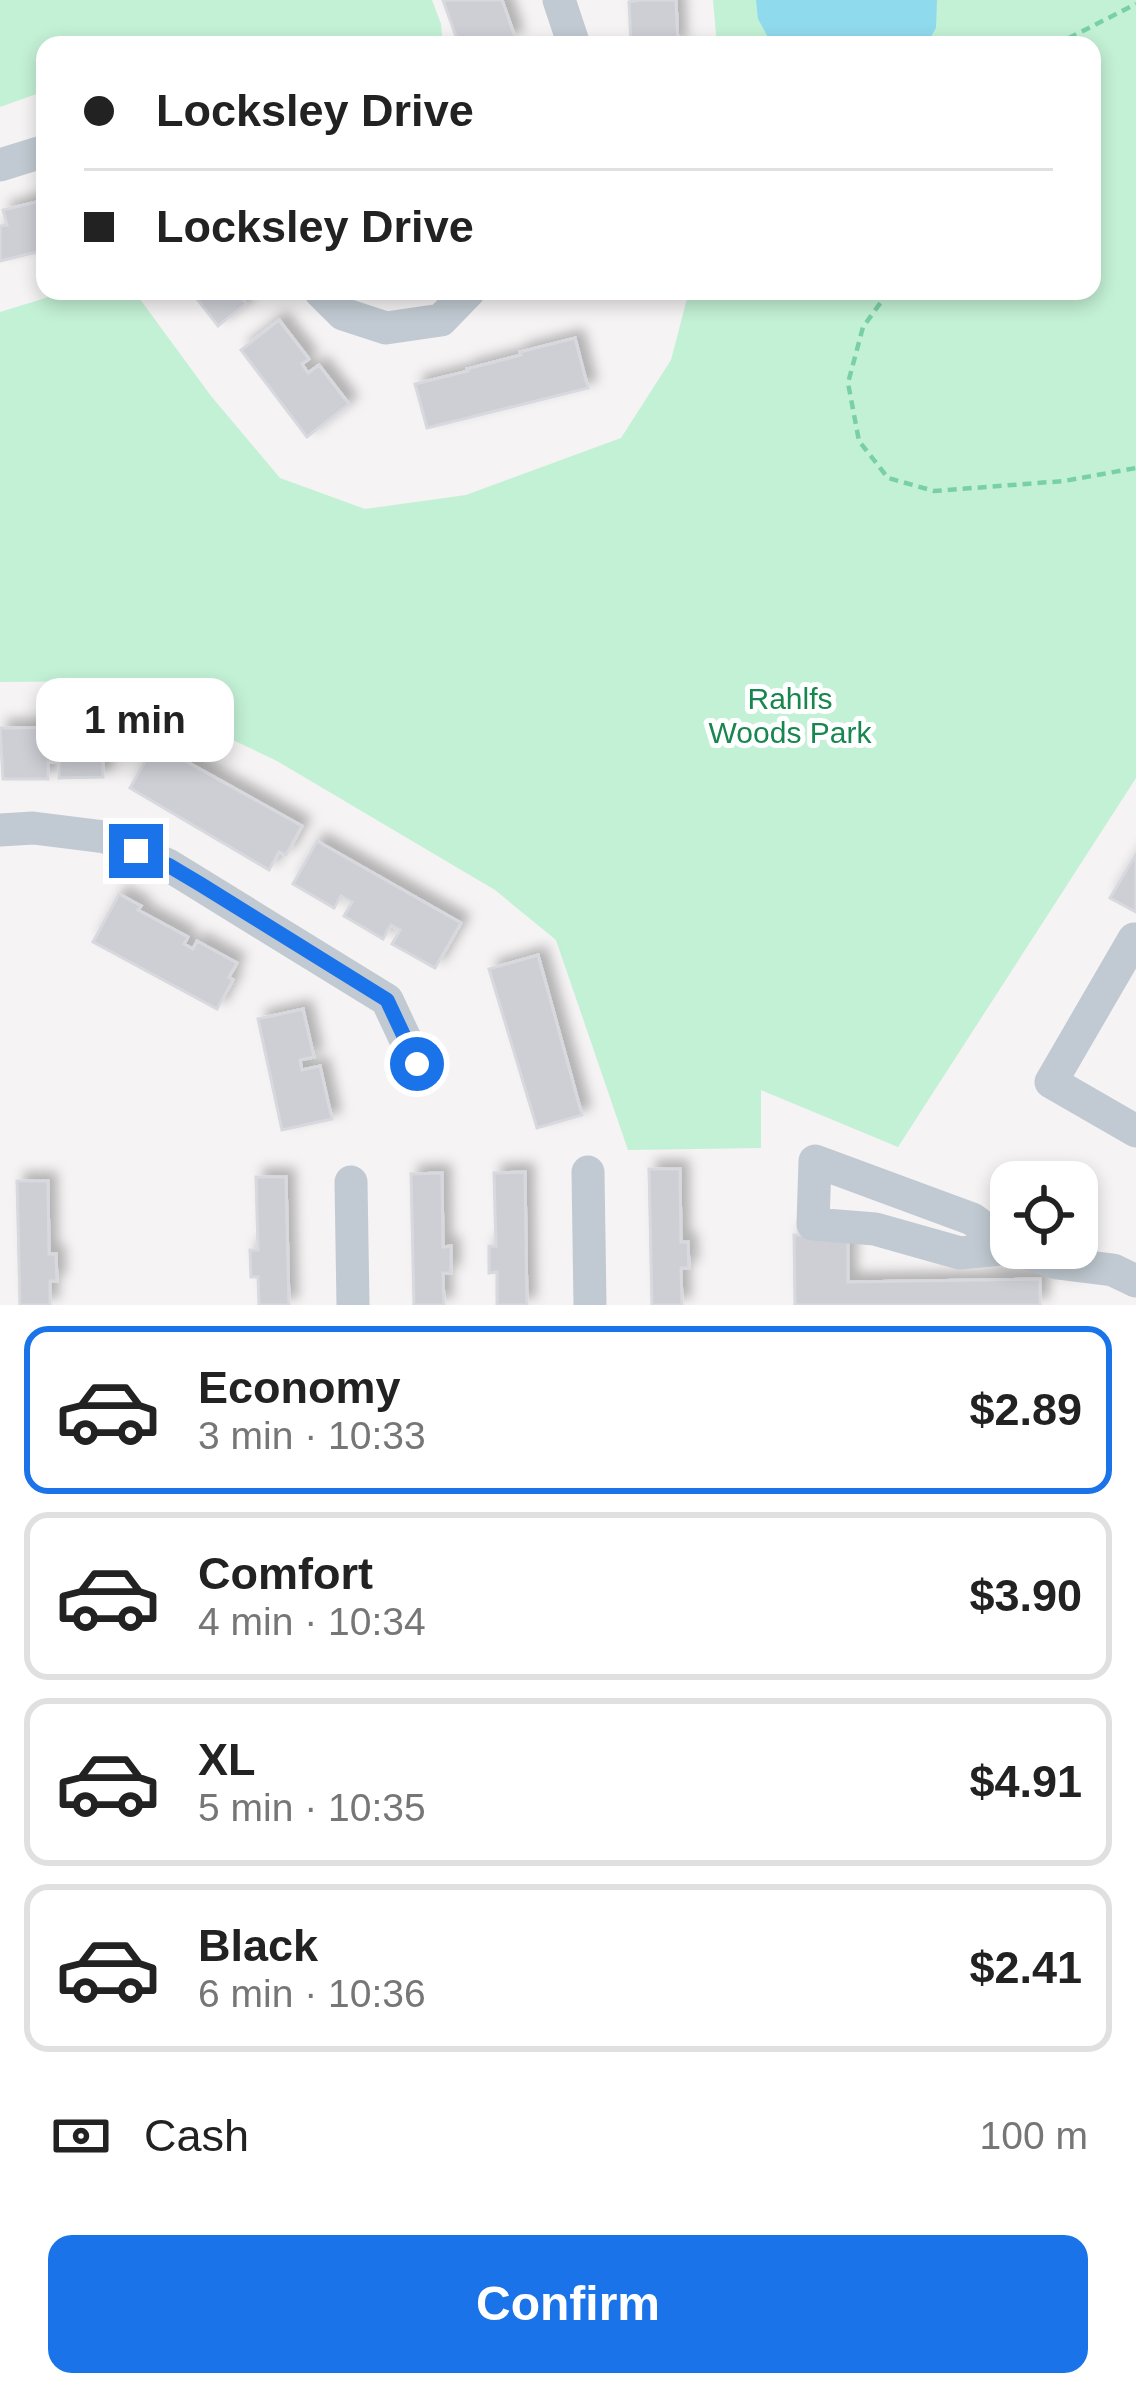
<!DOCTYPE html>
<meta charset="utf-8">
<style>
body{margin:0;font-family:Helvetica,sans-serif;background:#f2f2f2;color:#222;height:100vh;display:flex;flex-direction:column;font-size:45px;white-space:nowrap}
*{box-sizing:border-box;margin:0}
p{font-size:39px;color:#767676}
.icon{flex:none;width:66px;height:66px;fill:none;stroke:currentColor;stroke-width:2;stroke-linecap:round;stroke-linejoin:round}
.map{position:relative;height:1305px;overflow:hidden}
.panel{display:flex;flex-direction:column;background:#fff;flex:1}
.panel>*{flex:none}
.hud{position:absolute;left:36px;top:36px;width:1065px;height:264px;border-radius:24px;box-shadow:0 6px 18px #0003;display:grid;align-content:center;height:264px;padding:0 48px;background:#fff}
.tools{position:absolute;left:990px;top:1161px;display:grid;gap:24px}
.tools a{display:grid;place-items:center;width:108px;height:108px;border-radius:24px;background:#fff;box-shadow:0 6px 18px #0003;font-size:60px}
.end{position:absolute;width:54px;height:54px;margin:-27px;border:15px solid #1a73e8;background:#fff;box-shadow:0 0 0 6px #fff}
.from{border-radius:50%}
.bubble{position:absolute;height:84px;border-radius:24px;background:#fff;box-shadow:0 6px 18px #0003;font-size:39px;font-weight:800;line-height:84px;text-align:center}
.hud b{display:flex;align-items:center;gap:42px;height:114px;font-size:45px}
.hud b+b{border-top:3px solid #e0e0e0}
.hud i{width:30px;height:30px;background:#222}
ul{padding:21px 0 0;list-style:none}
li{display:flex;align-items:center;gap:36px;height:168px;margin:0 24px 18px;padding:0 24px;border:6px solid #e0e0e0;border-radius:24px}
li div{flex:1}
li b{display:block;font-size:45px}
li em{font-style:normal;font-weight:800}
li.on{border-color:#1a73e8}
li>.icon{width:108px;height:108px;stroke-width:1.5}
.pay{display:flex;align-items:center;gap:30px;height:132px;padding:0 48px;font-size:45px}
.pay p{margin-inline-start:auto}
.primary-button{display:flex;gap:24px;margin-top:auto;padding:24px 48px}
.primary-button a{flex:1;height:138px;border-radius:24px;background:#1a73e8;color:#fff;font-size:48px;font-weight:800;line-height:138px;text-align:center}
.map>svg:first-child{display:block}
.green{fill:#c3f1d5}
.water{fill:#90daee}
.building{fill:#cdcfd5;stroke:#d7d9de;stroke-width:3;filter:url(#shadow)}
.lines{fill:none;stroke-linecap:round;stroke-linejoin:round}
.path{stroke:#7ad0a6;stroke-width:4.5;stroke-dasharray:9 6;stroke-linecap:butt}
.minor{stroke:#c1cad2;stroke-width:33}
.route{stroke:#1a73e8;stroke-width:15}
.labels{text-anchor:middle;stroke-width:10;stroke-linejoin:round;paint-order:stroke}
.park-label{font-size:30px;fill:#17864f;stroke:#fff}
</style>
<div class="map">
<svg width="1136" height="1305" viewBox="0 0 1136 1305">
<defs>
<filter id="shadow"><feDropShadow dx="8" dy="-8" stdDeviation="6" flood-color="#0004"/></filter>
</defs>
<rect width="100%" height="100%" fill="#f5f3f3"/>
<!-- green -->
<path class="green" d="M 0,0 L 432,0 L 441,24 L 443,45 L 45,45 L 45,91 L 0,107 Z
M 713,0 L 1136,0 L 1136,778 L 898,1147 L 761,1090 L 761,1148 L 628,1150 L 556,940 L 495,890 L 277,761 L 109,681 L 0,682 L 0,312 L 68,291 L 134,291 L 211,396 L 280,478 L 365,509 L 466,495 L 621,438 L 671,360 L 689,291 L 1092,291 L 1092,45 L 717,45 Z"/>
<!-- water -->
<path class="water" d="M 756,0 L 937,0 L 936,28 L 926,45 L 768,45 L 768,37 L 758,19 Z"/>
<!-- building -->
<path class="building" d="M 443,0 L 502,0 L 515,37 L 499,45 L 459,45 Z
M 639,0 L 676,0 L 678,45 L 631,45 L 629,2 Z
M 45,200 L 45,250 L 0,261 L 0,226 L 7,225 L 3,210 Z
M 191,291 L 252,291 L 242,298 L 246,304 L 218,326 Z
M 279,320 L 309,359 L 302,364 L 308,373 L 319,365 L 349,404 L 307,437 L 241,350 Z
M 575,338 L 588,388 L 427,428 L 415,384 L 468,371 L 467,369 L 521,355 L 520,352 Z
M 109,727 L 109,759 L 103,759 L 103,777 L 59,778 L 59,762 L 48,762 L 48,779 L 3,779 L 0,728 Z
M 155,744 L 302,826 L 286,855 L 279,852 L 269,870 L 130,788 Z
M 317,841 L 461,923 L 435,968 L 392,944 L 400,930 L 391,925 L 383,939 L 344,916 L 352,902 L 341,896 L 334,908 L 293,884 Z
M 1136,854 L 1136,912 L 1110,898 Z
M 119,894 L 141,906 L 138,910 L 188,937 L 184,944 L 193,949 L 197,941 L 237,963 L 229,977 L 233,980 L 217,1009 L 93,942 Z
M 538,955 L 582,1115 L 537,1128 L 489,969 Z
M 303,1009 L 314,1057 L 300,1060 L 302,1070 L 320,1066 L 332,1119 L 282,1130 L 258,1019 Z
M 649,1169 L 680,1169 L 681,1242 L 688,1242 L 689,1268 L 681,1268 L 682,1305 L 652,1305 Z
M 525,1172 L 527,1305 L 497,1305 L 497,1272 L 489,1273 L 489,1246 L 496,1246 L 494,1173 Z
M 442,1173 L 443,1247 L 451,1246 L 451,1273 L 443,1273 L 444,1305 L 414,1305 L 411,1174 Z
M 256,1177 L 286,1177 L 289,1305 L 259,1305 L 258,1277 L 251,1277 L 250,1250 L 258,1250 Z
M 17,1181 L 48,1181 L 49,1254 L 56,1254 L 57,1281 L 50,1281 L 50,1305 L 20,1305 Z
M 848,1234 L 848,1282 L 1040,1279 L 1040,1305 L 795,1305 L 794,1235 Z"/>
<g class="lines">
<!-- path -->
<path class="path" d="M 1055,45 L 1136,4
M 889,291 L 863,327 L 848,383 L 859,441 L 888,478 L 934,491 L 1064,481 L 1136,468"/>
<!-- minor -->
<path class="minor" d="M 559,0 L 574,45
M 0,165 L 45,151
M 320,291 L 343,314 L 386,328 L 441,320 L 469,291
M 0,830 L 33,828 L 105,837 L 168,865 L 387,1000 L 417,1064
M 1134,939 L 1051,1082 L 1136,1131
M 588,1172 L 590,1305
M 351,1182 L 353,1305
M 1011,1247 L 972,1219 L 815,1161 L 813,1224 L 875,1229 L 960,1253 L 1012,1248
M 1012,1248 L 1057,1263 L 1113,1270 L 1136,1281"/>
</g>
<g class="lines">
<!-- route -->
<path class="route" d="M 136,851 L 168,865 L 200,884 L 387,1000 L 417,1064"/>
</g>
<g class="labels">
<!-- park labels -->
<g class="park-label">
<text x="790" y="709">Rahlfs<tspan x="790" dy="34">Woods Park</tspan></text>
</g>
</g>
</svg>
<div class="tools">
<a><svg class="icon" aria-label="locate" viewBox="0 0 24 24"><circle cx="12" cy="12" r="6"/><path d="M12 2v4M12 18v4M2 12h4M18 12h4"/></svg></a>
</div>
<i class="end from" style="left:417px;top:1064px"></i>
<i class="end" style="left:136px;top:851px"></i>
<div class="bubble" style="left:36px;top:678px;width:198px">1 min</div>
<div class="hud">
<b><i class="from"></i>Locksley Drive</b>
<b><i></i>Locksley Drive</b>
</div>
</div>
<section class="panel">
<ul>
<li class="on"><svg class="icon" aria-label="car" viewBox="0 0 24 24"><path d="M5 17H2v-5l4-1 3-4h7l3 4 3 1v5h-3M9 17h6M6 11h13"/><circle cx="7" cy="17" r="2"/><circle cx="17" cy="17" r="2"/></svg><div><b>Economy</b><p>3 min · 10:33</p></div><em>$2.89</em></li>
<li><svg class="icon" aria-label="car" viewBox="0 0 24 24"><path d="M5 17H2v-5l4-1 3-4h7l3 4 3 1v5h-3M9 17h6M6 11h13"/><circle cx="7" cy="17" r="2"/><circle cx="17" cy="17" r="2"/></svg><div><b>Comfort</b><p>4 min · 10:34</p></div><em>$3.90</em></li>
<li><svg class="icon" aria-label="car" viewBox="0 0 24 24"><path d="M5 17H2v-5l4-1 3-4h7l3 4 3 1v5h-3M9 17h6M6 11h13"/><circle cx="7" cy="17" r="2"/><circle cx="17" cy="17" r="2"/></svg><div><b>XL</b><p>5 min · 10:35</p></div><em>$4.91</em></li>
<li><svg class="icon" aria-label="car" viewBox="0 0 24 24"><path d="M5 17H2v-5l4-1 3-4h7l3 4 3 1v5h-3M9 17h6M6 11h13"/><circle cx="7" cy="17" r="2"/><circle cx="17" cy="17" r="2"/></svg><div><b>Black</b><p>6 min · 10:36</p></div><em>$2.41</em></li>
</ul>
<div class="pay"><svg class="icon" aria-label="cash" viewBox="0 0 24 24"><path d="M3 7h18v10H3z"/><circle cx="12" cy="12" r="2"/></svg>Cash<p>100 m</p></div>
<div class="primary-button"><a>Confirm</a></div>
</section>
